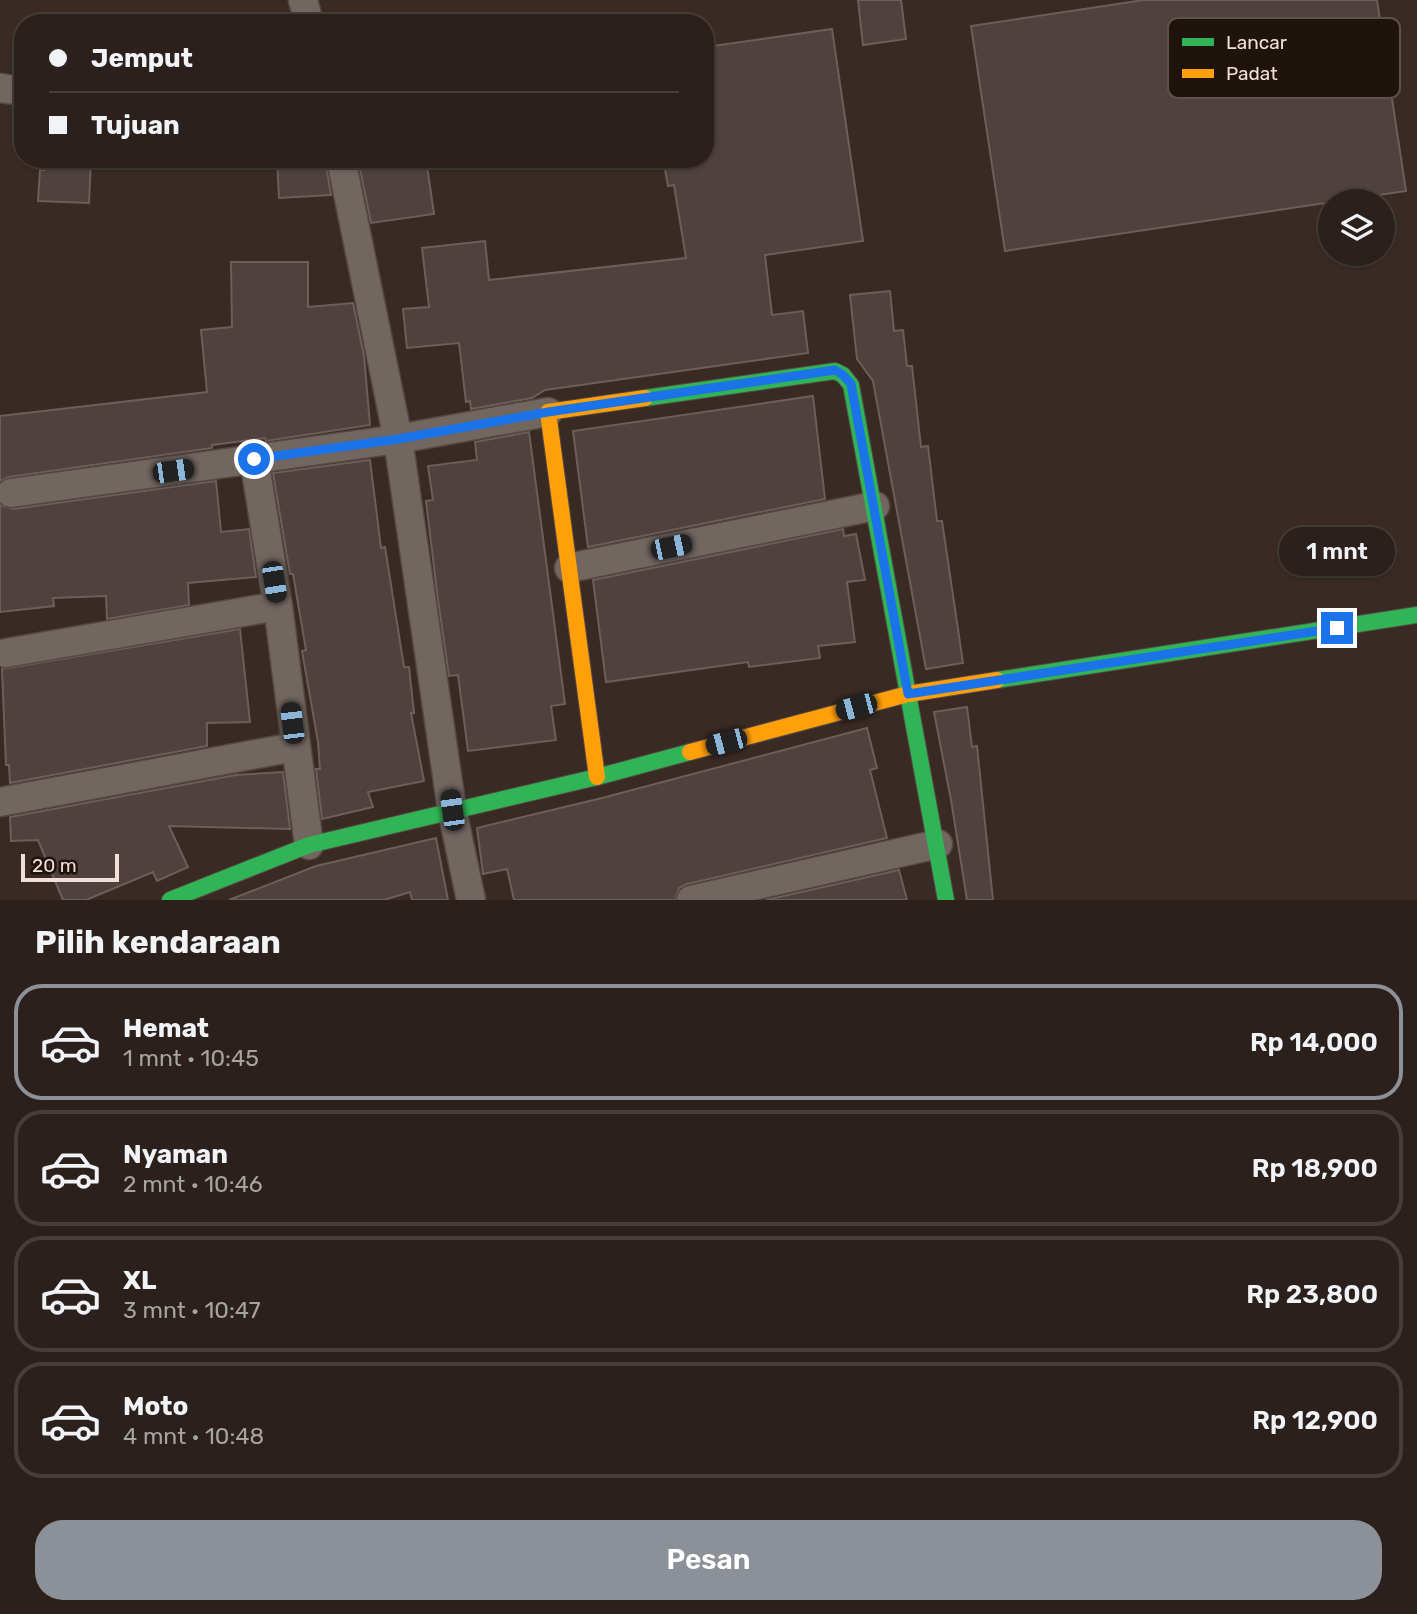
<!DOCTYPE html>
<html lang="id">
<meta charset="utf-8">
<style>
body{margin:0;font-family:Rubik,sans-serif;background:#372d28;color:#f1f3f6;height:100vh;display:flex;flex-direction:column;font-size:26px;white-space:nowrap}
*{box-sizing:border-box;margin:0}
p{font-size:23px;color:#a6a3a3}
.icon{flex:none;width:38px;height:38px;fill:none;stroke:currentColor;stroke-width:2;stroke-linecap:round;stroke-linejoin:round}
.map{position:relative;height:900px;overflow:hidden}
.details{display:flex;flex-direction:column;background:#2b201b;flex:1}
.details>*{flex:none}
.hud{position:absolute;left:14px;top:14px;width:700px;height:154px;border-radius:28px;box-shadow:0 2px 5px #0004,0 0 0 2px #473e3a;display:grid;align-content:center;height:154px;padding:0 35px;background:#2b201b}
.fabs{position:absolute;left:1318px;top:189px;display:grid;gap:14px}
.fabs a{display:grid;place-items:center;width:77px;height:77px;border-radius:50%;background:#2b201b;box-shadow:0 2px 5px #0004,0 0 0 2px #473e3a;font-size:35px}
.scale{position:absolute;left:21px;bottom:18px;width:98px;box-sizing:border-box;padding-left:7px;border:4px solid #f2dfd9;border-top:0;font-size:19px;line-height:24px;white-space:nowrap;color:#f2dfd9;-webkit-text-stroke:5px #1f130e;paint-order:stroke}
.end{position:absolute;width:32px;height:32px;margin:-16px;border:9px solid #1a73e8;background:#fff;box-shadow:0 0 0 4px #fff}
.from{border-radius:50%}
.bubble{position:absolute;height:49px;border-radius:24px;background:#2b201b;box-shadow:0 2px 5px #0004,0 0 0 2px #473e3a;font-size:23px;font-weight:600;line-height:49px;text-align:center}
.car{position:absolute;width:21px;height:42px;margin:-21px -10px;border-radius:9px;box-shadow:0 0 5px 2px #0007;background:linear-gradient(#222 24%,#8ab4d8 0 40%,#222 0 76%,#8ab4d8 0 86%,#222 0)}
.hud b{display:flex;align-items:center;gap:24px;height:66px;font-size:26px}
.hud b+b{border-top:2px solid #473e3a}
.hud i{width:18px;height:18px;background:#f1f3f6}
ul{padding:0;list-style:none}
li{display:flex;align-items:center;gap:21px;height:116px;margin:0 14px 10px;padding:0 21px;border:4px solid #473e3a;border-radius:28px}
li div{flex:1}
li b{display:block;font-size:26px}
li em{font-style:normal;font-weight:600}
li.current{border-color:#8c9099}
li>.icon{width:63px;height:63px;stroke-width:1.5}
h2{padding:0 35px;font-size:32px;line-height:84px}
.cta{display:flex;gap:14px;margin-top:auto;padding:14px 35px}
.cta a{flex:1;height:80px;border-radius:28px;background:#8c9099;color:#fff;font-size:28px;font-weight:600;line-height:80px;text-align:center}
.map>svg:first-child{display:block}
.building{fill:#4f413e;stroke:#6c5e5a;stroke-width:2}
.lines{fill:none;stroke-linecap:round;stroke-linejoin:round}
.street-casing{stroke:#554843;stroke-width:31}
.fast-casing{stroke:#554843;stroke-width:18}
.slow-casing{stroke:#554843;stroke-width:18}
.street{stroke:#726661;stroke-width:28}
.fast{stroke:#30b455;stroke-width:16}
.slow{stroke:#ff9f0a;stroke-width:16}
.route{stroke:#1a73e8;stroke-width:9}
.key{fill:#1f130e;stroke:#5e504b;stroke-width:2}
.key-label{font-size:19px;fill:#f2dfd9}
</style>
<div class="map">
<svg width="1417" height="900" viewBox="0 0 1417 900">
<rect width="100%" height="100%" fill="#392a24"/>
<!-- building -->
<path class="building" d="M 858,0 L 901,0 L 906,39 L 863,45 Z
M 1144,0 L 1377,0 L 1406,191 L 1005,251 L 971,26 Z
M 832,29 L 863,241 L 765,255 L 772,315 L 803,311 L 808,353 L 545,390 L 532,398 L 471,409 L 470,401 L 466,402 L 459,343 L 407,348 L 403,309 L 429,307 L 422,248 L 485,241 L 489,280 L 686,258 L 674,185 L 668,186 L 663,159 L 705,159 L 705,47 Z
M 45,159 L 91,159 L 89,203 L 38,201 L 40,170 L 45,170 Z
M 277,159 L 325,159 L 331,195 L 279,198 Z
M 358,159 L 426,159 L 434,214 L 371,223 Z
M 231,262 L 308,262 L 308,307 L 353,303 L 364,356 L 370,425 L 266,441 L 265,438 L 212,445 L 212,448 L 9,477 L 0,481 L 0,416 L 207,392 L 201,330 L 232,327 Z
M 890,291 L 894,331 L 903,330 L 907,366 L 912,366 L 921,447 L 928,446 L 937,521 L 942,521 L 963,663 L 926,669 L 873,381 L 857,359 L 850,295 Z
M 813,396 L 825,499 L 588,547 L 573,431 Z
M 529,432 L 565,704 L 551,706 L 556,740 L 468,751 L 458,675 L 449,676 L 438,600 L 426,501 L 433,500 L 428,466 L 477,460 L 475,442 Z
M 370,460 L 381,548 L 385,547 L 404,667 L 409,667 L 414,713 L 411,713 L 424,781 L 368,792 L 373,807 L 322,819 L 316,769 L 320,769 L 318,742 L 302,651 L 306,650 L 293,574 L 290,574 L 273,473 Z
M 216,481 L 221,532 L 249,529 L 256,577 L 188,583 L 189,605 L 107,619 L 106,596 L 53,598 L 54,606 L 0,612 L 0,505 L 13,509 Z
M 843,529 L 844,536 L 856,534 L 865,580 L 847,582 L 855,642 L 818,646 L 820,658 L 749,667 L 748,662 L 606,682 L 593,580 Z
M 240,629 L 250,722 L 207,723 L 207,746 L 10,783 L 9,765 L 6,765 L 2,669 Z
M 967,707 L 972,747 L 977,746 L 993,900 L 967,900 L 951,800 L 934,712 Z
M 867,728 L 877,768 L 870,770 L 887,838 L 687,884 L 679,888 L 675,900 L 514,900 L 507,869 L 483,874 L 477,828 L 602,798 Z
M 283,772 L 290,829 L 169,826 L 188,867 L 157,881 L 153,872 L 86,900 L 63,900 L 38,840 L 11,841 L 10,817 L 236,775 Z
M 436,838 L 448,900 L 412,900 L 410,892 L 384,900 L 229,900 L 316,866 Z
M 899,870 L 907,900 L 766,900 Z"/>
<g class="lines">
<defs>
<path id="street" d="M 303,0 L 309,23
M 0,88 L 23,91
M 341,159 L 398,439 L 452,810 L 471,900
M 254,459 L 278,606 L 309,845
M 11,493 L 398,439 L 548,412
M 569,568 L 875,506
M 6,653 L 278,606
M 0,802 L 294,747
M 691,900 L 938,844"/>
<path id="fast" d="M 645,398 L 835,371 L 843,375 L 851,385 L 946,900
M 997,680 L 1417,615
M 170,900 L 309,845 L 597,777 L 690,752"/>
<path id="slow" d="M 690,752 L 908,694 L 997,680
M 597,777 L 548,412 L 645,398"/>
</defs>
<!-- street casing -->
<use href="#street" class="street-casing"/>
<!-- fast casing -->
<use href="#fast" class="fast-casing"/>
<!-- slow casing -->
<use href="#slow" class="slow-casing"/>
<!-- street -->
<use href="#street" class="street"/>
<!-- fast -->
<use href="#fast" class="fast"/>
<!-- slow -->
<use href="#slow" class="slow"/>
</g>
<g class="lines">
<!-- route -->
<path class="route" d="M 254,459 L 398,439 L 548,412 L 835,370 L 843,375 L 851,384 L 908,694 L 1337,628"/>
</g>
<!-- legend -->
<rect x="1168" y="18" width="232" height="80" rx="10" class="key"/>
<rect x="1182" y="38" width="32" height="8" fill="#30b455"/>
<rect x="1182" y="69" width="32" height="9" fill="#ff9f0a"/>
<g class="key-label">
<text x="1226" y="49">Lancar</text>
<text x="1226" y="80">Padat</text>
</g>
</svg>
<div class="fabs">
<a><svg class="icon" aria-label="layers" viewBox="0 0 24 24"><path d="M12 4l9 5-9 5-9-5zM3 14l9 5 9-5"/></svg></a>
</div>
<div class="scale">20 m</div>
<i class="end from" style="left:254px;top:459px"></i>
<i class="end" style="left:1337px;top:628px"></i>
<div class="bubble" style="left:1279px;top:527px;width:116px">1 mnt</div>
<i class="car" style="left:173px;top:471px;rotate:82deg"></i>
<i class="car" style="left:671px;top:547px;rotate:78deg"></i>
<i class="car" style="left:274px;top:582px;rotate:171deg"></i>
<i class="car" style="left:856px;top:707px;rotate:255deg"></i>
<i class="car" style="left:292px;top:723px;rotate:353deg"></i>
<i class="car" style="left:726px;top:742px;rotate:255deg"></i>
<i class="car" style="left:452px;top:810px;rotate:352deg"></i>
<div class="hud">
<b><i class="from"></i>Jemput</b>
<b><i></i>Tujuan</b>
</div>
</div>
<section class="details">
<h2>Pilih kendaraan</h2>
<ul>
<li class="current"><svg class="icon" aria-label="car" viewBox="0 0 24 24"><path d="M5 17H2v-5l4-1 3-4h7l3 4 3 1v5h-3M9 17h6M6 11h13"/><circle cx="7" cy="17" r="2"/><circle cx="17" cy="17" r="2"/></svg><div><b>Hemat</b><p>1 mnt · 10:45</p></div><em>Rp 14,000</em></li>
<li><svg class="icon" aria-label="car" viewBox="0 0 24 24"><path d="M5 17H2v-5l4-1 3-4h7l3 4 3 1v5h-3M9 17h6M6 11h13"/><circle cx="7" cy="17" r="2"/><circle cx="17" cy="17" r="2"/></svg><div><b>Nyaman</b><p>2 mnt · 10:46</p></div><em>Rp 18,900</em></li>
<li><svg class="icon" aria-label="car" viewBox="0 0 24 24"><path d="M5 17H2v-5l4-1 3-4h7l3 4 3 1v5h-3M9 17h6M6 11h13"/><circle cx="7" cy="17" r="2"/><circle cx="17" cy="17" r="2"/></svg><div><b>XL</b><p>3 mnt · 10:47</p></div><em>Rp 23,800</em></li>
<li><svg class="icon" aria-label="car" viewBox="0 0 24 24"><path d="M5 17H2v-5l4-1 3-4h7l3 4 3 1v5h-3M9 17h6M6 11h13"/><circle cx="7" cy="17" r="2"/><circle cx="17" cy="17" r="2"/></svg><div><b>Moto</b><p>4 mnt · 10:48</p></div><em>Rp 12,900</em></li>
</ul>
<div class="cta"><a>Pesan</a></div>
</section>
